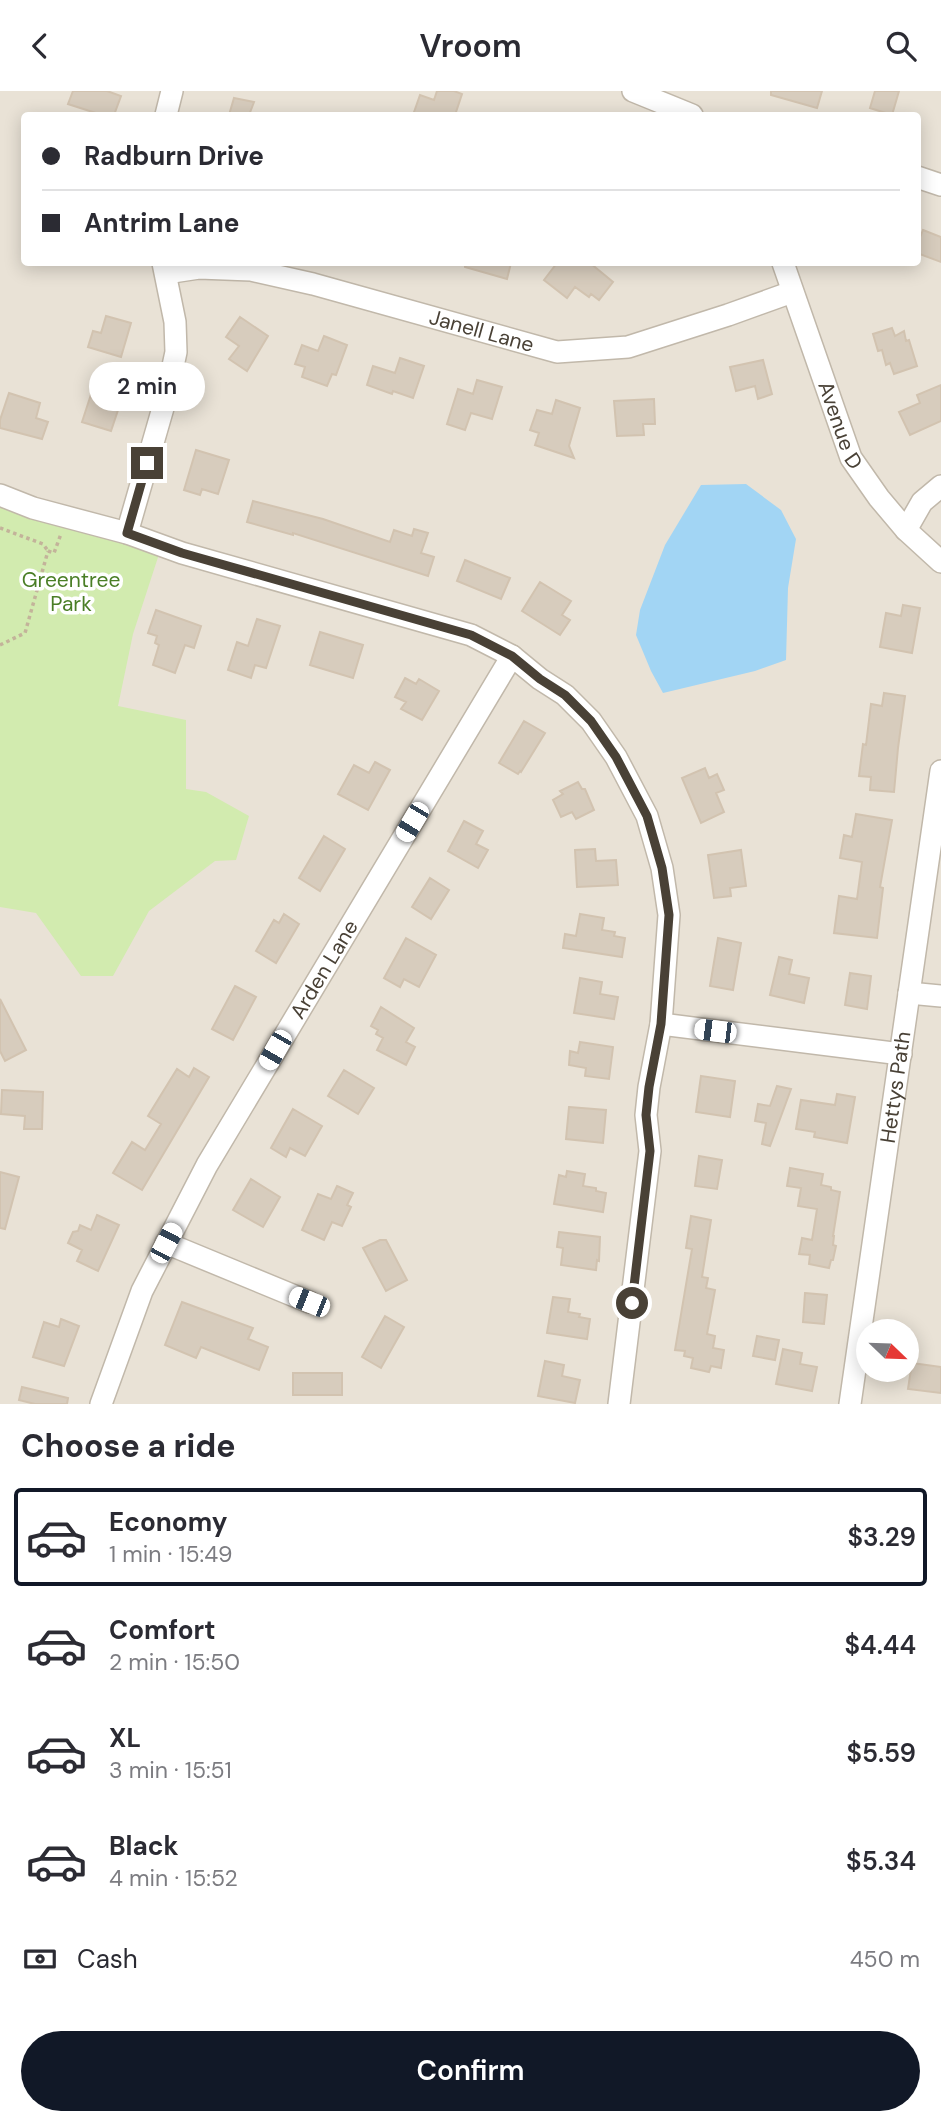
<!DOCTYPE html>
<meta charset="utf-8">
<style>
body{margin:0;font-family:"DM Sans",sans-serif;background:#f7f7f7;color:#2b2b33;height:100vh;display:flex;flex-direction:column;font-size:26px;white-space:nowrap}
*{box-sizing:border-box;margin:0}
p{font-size:23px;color:#7c7c81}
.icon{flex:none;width:38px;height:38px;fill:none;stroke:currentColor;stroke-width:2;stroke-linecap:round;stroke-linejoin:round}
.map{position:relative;height:1313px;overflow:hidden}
.side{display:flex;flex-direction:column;background:#fff;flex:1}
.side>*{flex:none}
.banner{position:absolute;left:21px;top:21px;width:900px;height:154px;border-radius:7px;box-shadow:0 4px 18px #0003;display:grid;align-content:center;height:154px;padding:0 21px;background:#fff}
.needle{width:46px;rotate:113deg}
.controls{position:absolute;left:856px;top:1228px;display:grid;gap:14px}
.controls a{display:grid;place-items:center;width:63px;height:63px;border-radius:50%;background:#fff;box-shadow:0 4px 18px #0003;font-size:35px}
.end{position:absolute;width:32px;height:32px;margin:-16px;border:9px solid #494136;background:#fff;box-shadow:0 0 0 4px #fff}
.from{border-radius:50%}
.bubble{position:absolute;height:49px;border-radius:24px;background:#fff;box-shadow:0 4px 18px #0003;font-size:23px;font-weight:600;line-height:49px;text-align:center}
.car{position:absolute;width:21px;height:42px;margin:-21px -10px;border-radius:9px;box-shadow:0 0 5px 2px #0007;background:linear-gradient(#fff 24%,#345 0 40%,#fff 0 76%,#345 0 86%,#fff 0)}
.banner b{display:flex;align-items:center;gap:24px;height:66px;font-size:26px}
.banner b+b{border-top:2px solid #e1e1e2}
.banner i{width:18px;height:18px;background:#2b2b33}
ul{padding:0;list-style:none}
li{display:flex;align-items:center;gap:21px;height:98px;margin:0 14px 10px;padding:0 7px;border:4px solid transparent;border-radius:7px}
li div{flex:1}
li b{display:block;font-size:26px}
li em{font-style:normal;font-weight:600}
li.active{border-color:#111827}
li>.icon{width:63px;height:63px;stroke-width:1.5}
h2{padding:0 21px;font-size:32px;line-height:84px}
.pay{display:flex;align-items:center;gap:18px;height:77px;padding:0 21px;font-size:26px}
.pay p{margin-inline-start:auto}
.primary-button{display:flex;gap:14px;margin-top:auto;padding:14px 21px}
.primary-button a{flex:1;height:80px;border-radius:42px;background:#111827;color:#fff;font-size:28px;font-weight:600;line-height:80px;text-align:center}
header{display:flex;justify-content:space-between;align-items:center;height:91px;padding:0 21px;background:#fff;font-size:32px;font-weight:600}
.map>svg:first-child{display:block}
.residential{fill:#e9e2d6;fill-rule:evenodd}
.green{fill:#d2ebaf}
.water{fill:#a2d5f4}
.building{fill:#d7ccbd;stroke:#d2c3b0;stroke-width:2}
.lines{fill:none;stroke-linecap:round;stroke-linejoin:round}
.minor-casing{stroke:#c1b8aa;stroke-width:24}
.path{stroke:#c3b39a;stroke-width:3.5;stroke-dasharray:3.5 3.5;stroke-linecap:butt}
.minor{stroke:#fff;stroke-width:21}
.route{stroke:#494136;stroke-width:9}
.labels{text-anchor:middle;stroke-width:7;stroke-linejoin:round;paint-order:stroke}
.street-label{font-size:21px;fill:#494136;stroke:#fff}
.park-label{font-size:21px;fill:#4a7e26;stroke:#fff}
</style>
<header><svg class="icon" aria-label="back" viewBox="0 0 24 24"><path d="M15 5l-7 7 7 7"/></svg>Vroom<svg class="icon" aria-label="search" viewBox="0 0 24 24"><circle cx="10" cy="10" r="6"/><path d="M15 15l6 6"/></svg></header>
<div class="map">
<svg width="941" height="1313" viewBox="0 0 941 1313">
<rect width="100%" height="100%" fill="#f5f0e8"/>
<!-- residential -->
<path class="residential" d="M 0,0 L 941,0 L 941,1313 L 0,1313 ZM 24,24 L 917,24 L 917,172 L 24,172 ZM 868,1241 L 906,1241 L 906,1279 L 868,1279 Z"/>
<!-- green -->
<path class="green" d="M 0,404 L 162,454 L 133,543 L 118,615 L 186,629 L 186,698 L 206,701 L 249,725 L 236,769 L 215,770 L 149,820 L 113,885 L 81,885 L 36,822 L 0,816 Z"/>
<!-- water -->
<path class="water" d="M 746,393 L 781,419 L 796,448 L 788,497 L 786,569 L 755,580 L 663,602 L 651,580 L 636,544 L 640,519 L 665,454 L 701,394 Z"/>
<!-- building -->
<path class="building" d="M 73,0 L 107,0 L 121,5 L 114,24 L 102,24 L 68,13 Z
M 437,0 L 454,0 L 462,3 L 455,24 L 413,24 L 420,4 L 434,9 Z
M 771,0 L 822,0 L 817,17 L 771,4 Z
M 875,0 L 899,0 L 892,24 L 870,17 Z
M 234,7 L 254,11 L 249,24 L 229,24 Z
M 923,139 L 941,146 L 941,171 L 917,162 L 917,154 Z
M 465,172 L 511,172 L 507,188 L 465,176 Z
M 557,172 L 590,172 L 613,191 L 599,209 L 591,203 L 589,206 L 575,196 L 567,207 L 544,189 Z
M 106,225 L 131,232 L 121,266 L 88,256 L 93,240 L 101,242 Z
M 240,226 L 268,245 L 247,280 L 229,268 L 239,255 L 226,246 Z
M 892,237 L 895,245 L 904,240 L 906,250 L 909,249 L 917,275 L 894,283 L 890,272 L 886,274 L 882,259 L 878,260 L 873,243 Z
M 324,245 L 347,254 L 336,284 L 332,283 L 327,295 L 302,286 L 305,276 L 295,273 L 302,254 L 318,260 Z
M 400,267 L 424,275 L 413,307 L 393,300 L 392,303 L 367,294 L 373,275 L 395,282 Z
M 763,269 L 772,303 L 758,308 L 755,295 L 736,300 L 730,276 Z
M 97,285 L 126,295 L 111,340 L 82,331 Z
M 477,289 L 502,296 L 492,328 L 471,322 L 465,339 L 447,333 L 458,298 L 473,303 Z
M 941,294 L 941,330 L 910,344 L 899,321 L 920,312 L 917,304 Z
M 9,302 L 40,312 L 36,327 L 48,331 L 42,348 L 0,337 L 0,329 Z
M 654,308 L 655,333 L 643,333 L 644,344 L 617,345 L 614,310 Z
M 556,309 L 580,317 L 569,355 L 574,367 L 535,354 L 539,342 L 530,339 L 537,319 L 552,323 Z
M 196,359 L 229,369 L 218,403 L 202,398 L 200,404 L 184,399 Z
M 253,410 L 323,428 L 390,451 L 394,439 L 412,445 L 414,438 L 428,442 L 421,462 L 434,466 L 428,485 L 293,442 L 293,444 L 247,431 Z
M 465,469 L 510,487 L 501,508 L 457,490 Z
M 540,491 L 571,510 L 562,524 L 570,529 L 560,544 L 522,520 Z
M 903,514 L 920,517 L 912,562 L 880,556 L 886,522 L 901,525 Z
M 156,519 L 201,535 L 194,557 L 185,554 L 175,582 L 153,574 L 159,554 L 155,552 L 157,545 L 148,542 Z
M 257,528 L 280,535 L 266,577 L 255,574 L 251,587 L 228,579 L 237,551 L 248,555 Z
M 320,541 L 363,554 L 353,587 L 310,574 Z
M 405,587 L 416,593 L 419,588 L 439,600 L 422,629 L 401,618 L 406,611 L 395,606 Z
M 884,602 L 905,605 L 898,657 L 894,701 L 870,699 L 871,686 L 859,685 L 863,653 L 866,654 L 871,613 L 882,615 Z
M 524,630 L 545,642 L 521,681 L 520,680 L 518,683 L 499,672 Z
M 375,671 L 390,679 L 368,719 L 338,703 L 354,674 L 369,682 Z
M 705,677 L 709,687 L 717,683 L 724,699 L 716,702 L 724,721 L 701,732 L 682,687 Z
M 578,691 L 582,698 L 585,698 L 594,719 L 576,728 L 572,721 L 561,726 L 553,709 L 563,703 L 560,700 Z
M 856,723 L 892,729 L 880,796 L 883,797 L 877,847 L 834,842 L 839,805 L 857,808 L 862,771 L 840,767 L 844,744 L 852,746 Z
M 464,730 L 483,740 L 476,753 L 488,759 L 478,777 L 448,760 Z
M 324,745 L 345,758 L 320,800 L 299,787 Z
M 595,758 L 596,770 L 616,769 L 618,794 L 577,796 L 575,759 Z
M 741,759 L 746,795 L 730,797 L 731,805 L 714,807 L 708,764 Z
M 430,787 L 449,799 L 431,828 L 412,816 Z
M 284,823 L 299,833 L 276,872 L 256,860 L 274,829 L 279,832 Z
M 580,823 L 604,827 L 602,839 L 615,841 L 614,845 L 625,847 L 622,866 L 563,857 L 565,843 L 576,845 Z
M 406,847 L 436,864 L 419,896 L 404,888 L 400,896 L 384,887 Z
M 718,847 L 741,852 L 733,899 L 710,895 Z
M 779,866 L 792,869 L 789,883 L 809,887 L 804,912 L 770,904 Z
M 850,882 L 871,885 L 867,918 L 845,914 Z
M 580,887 L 602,891 L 600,903 L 618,906 L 614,928 L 574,922 Z
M 235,895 L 256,906 L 233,949 L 212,938 Z
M 0,908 L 26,959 L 5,970 L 0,960 Z
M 381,916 L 414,937 L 406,951 L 415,956 L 406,974 L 377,959 L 383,947 L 376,943 L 378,939 L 371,935 Z
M 580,951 L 613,956 L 609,988 L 585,985 L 586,977 L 569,974 L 570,960 L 578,962 Z
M 194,977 L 209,986 L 142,1099 L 113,1082 L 132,1051 L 145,1059 L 161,1033 L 148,1025 L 177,978 L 189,986 Z
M 344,979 L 374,997 L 358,1023 L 328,1005 Z
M 701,985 L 735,990 L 730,1026 L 696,1021 Z
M 777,995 L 791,998 L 770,1055 L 762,1053 L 766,1032 L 755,1030 L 758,1013 L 770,1015 Z
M 2,999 L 43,1001 L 42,1038 L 24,1038 L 25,1025 L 1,1023 Z
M 837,1003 L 855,1006 L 847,1052 L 814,1046 L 815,1041 L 796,1038 L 801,1009 L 835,1014 Z
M 569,1016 L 606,1019 L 603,1052 L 566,1048 Z
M 293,1018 L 322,1035 L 305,1065 L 290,1057 L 286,1066 L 271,1057 Z
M 699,1065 L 722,1069 L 717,1098 L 695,1095 Z
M 790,1077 L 823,1083 L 821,1094 L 831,1096 L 831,1099 L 840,1101 L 833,1145 L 834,1145 L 833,1154 L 836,1155 L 833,1169 L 831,1169 L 829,1177 L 809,1173 L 810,1164 L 799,1163 L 802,1147 L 812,1149 L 817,1118 L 798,1115 L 801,1097 L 787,1095 Z
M 567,1080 L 585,1083 L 583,1095 L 596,1097 L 596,1100 L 606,1102 L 603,1121 L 554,1113 L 559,1084 L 566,1086 Z
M 0,1081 L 19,1086 L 5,1138 L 0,1137 Z
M 251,1088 L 280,1106 L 263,1136 L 233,1119 Z
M 337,1095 L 353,1102 L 347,1114 L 351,1116 L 342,1135 L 332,1131 L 324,1149 L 302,1139 L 318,1103 L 331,1108 Z
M 97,1124 L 119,1134 L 98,1180 L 77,1170 L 82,1159 L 68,1152 L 73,1141 L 78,1140 L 80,1134 L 91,1139 Z
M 691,1125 L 711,1129 L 702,1186 L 708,1187 L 706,1197 L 715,1199 L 707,1243 L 715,1245 L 713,1257 L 724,1259 L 721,1277 L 711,1275 L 709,1281 L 691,1277 L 693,1267 L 684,1265 L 685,1260 L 675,1259 L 692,1158 L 686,1157 Z
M 559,1141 L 600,1146 L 599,1170 L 597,1169 L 596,1179 L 561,1174 L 563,1157 L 557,1156 Z
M 380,1149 L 386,1149 L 407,1189 L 386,1200 L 363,1157 Z
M 805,1202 L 827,1204 L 824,1233 L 803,1231 Z
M 553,1206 L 570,1208 L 568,1221 L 580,1223 L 579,1226 L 590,1228 L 587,1248 L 547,1242 Z
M 182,1211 L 253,1237 L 248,1248 L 268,1256 L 259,1279 L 201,1256 L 196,1267 L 165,1254 Z
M 385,1225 L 404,1236 L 381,1277 L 362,1266 Z
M 61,1228 L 79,1235 L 64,1275 L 33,1266 L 44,1231 L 59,1236 Z
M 757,1245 L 779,1249 L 775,1269 L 753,1265 Z
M 783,1258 L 802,1262 L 800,1273 L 817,1276 L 812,1300 L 776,1293 Z
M 545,1270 L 564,1274 L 562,1285 L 580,1289 L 575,1312 L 538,1305 Z
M 912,1272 L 941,1276 L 941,1302 L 908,1298 Z
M 293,1282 L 342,1282 L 342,1304 L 293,1304 Z
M 22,1296 L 68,1307 L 67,1313 L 35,1313 L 19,1309 Z"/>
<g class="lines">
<defs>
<g id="minor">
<path d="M 633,0 L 692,24"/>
<path d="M 166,24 L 172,0"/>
<path d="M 917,86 L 941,94"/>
<path id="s1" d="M 783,172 L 851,367 L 879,407 L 906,439 L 941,471"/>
<path id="s2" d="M 166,182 L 199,177 L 251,179 L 313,193 L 557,261 L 628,256 L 728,224 L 792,201"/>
<path d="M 0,404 L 33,417 L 127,442 L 182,462 L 471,544 L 512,565 L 540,588 L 565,604 L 591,630 L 616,666 L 647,725 L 662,777 L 669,824 L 661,933 L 649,996 L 646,1024 L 650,1060 L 619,1313"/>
<path d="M 906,439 L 922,411 L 941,395"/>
<path d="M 127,442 L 167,303 L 176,261 L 175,231 L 163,172"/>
<path d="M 909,902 L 941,905"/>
<path d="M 661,933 L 901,963"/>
<path d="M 166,1152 L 309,1211"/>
<path id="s3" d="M 101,1313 L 142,1200 L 207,1074 L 512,565"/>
<path id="s4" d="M 850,1313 L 941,680"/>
</g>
</defs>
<!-- minor casing -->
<use href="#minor" class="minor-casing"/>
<!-- path -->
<path class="path" d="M 0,437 L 43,453 L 48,460
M 48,460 L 54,462 L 61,443
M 0,554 L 25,542 L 48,460"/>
<!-- minor -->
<use href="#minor" class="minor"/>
</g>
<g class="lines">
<!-- route -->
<path class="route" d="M 147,372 L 127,442 L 182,462 L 471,544 L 512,565 L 540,588 L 565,604 L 591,630 L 616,666 L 647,725 L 662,777 L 669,824 L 661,933 L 649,996 L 646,1024 L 650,1060 L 632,1212"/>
</g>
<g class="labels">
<!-- street labels -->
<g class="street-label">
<text dy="7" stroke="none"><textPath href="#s2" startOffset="324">Janell Lane</textPath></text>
<text dy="7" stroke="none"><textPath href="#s1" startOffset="172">Avenue D</textPath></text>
<text dy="7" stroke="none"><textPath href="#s3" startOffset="490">Arden Lane</textPath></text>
<text dy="7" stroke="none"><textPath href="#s4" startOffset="320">Hettys Path</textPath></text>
</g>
<!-- park labels -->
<g class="park-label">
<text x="71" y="496">Greentree<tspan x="71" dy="24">Park</tspan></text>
</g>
</g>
</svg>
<div class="controls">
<a><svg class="needle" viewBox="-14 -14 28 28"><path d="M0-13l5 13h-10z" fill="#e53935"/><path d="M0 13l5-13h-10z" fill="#7c7c81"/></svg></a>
</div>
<i class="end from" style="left:632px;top:1212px"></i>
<i class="end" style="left:147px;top:372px"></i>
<div class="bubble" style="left:89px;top:271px;width:116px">2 min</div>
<i class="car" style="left:412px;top:731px;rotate:211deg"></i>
<i class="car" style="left:715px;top:940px;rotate:277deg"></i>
<i class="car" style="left:275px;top:959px;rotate:210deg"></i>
<i class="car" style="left:166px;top:1152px;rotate:28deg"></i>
<i class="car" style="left:309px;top:1211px;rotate:292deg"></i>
<div class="banner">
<b><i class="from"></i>Radburn Drive</b>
<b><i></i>Antrim Lane</b>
</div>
</div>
<section class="side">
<h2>Choose a ride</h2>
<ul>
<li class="active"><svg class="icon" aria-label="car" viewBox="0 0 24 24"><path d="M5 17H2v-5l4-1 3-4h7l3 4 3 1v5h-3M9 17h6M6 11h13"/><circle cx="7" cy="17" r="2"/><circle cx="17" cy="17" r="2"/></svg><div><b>Economy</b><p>1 min · 15:49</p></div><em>$3.29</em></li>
<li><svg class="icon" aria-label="car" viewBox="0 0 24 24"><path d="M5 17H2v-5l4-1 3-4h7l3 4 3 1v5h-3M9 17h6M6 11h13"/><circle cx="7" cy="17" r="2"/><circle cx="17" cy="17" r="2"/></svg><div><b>Comfort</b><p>2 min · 15:50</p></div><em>$4.44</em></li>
<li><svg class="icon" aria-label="car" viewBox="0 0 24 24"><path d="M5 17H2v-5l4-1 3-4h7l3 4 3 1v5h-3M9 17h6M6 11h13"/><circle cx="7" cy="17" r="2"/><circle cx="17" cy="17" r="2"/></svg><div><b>XL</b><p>3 min · 15:51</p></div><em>$5.59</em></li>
<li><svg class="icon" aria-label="car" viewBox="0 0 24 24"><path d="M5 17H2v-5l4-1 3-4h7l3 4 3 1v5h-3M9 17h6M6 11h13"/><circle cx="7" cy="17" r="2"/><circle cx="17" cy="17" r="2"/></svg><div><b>Black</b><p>4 min · 15:52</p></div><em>$5.34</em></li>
</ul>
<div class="pay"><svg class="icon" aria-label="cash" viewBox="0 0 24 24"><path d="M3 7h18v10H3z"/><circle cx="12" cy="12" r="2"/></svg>Cash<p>450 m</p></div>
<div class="primary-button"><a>Confirm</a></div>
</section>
